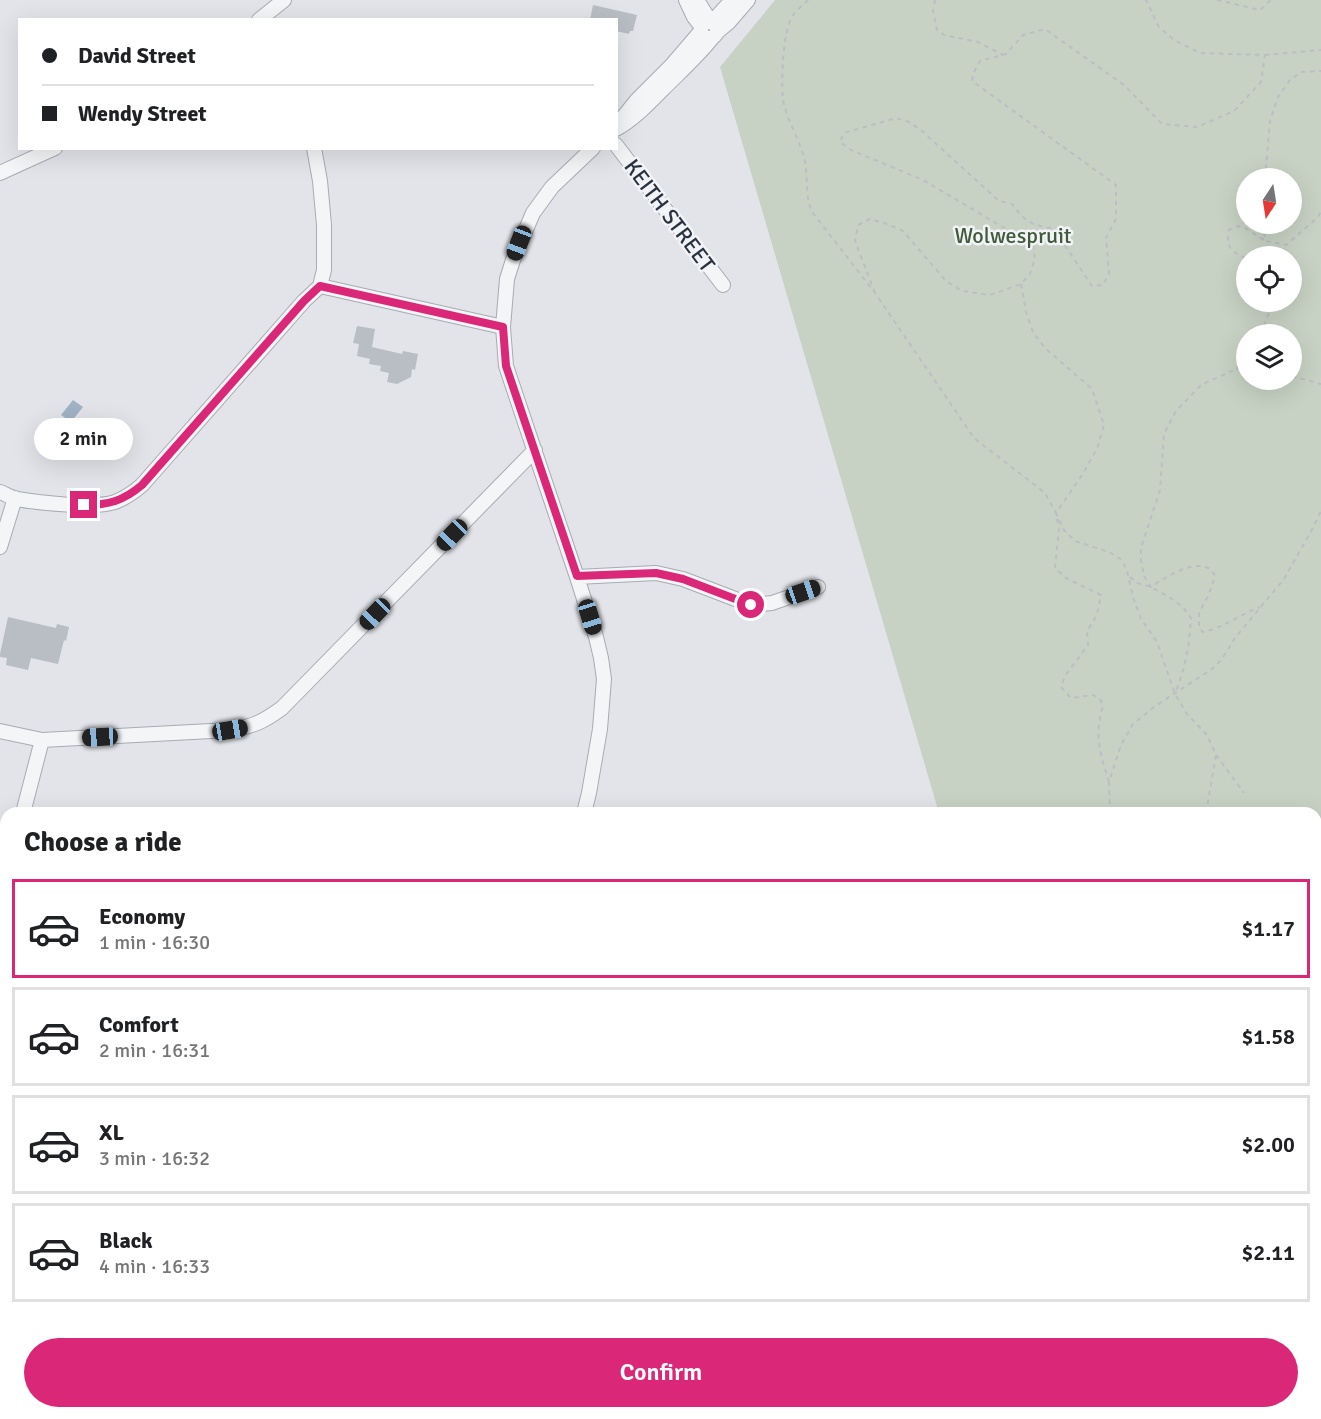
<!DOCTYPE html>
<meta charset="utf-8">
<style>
body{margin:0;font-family:Signika,sans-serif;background:#f2f2f2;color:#202124;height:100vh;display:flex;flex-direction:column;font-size:22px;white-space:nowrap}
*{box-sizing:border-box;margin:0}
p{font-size:20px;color:#757577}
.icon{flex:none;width:33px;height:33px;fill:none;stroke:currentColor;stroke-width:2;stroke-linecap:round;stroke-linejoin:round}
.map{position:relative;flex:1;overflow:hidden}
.drawer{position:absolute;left:0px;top:807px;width:1322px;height:612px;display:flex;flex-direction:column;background:#fff;border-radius:18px 18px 0 0;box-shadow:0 6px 24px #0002}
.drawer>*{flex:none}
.banner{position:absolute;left:18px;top:18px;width:600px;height:132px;border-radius:0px;box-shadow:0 6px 24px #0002;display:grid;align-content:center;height:132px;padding:0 24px;background:#fff}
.needle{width:39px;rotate:192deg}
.buttons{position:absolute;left:1236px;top:168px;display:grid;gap:12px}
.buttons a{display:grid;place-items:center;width:66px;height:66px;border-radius:50%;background:#fff;box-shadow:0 6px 24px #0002;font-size:30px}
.end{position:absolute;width:27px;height:27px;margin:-14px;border:8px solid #db2777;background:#fff;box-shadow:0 0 0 3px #fff}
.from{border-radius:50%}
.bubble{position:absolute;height:42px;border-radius:21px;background:#fff;box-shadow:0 6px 24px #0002;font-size:20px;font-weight:600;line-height:42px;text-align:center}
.car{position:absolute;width:18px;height:36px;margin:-18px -9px;border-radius:8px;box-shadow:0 0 4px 2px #0007;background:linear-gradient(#222 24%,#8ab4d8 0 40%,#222 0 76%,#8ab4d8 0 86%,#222 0)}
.banner b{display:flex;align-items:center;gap:21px;height:57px;font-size:22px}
.banner b+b{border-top:2px solid #e0e0e0}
.banner i{width:15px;height:15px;background:#202124}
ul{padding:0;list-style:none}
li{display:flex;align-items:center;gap:18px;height:99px;margin:0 12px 9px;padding:0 12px;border:3px solid #e0e0e0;border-radius:0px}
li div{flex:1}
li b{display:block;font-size:22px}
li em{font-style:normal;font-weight:600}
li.current{border-color:#db2777}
li>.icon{width:54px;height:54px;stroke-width:1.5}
h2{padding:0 24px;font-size:27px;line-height:72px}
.button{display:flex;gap:12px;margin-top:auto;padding:12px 24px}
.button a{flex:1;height:69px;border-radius:36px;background:#db2777;color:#fff;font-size:24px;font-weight:600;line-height:69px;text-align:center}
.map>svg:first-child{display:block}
.green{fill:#c7d2c4;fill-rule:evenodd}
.water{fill:#a0b2c5}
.building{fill:#b9bec5}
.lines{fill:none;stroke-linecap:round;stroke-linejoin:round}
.minor-casing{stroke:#a7abb3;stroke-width:16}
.path{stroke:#bcbec3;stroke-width:2;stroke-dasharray:4.5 4.5;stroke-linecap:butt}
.minor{stroke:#f4f5f7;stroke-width:14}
.route{stroke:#db2777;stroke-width:8}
.labels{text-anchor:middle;stroke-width:5;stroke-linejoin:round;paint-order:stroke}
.street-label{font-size:22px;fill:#2b323f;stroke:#f1f3f6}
.park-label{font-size:22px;fill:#405a3a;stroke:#f1f3f6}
</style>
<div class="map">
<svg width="1321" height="1419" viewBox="0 0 1321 1419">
<rect width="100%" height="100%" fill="#e2e4e9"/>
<!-- green -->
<path class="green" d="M 775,0 L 1321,0 L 1321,1419 L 1116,1419 L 1114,1413 L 1316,1413 L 1316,813 L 939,813 L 720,67 ZM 1246,178 L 1292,178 L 1292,224 L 1246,224 ZM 1246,256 L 1292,256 L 1292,302 L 1246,302 ZM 1246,334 L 1292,334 L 1292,380 L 1246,380 Z"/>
<!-- water -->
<path class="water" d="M 73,400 L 83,407 L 71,422 L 61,415 Z"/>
<!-- building -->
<path class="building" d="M 593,5 L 637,15 L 633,31 L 630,31 L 629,34 L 616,31 L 616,20 L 590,20 Z
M 357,326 L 375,329 L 372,347 L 402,354 L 403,351 L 418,354 L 415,370 L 412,369 L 411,377 L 397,384 L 387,382 L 389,373 L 380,371 L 381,366 L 369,364 L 370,359 L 357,356 L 359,344 L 353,343 Z
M 8,617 L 56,628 L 57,624 L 69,627 L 66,641 L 64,640 L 58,664 L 31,658 L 28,670 L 6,665 L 7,658 L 0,657 L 0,654 Z"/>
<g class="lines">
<defs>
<path id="minor" d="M 686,0 L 694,17 L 701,26
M 697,0 L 710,21
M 259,20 L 284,0
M701 30a8 8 0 1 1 16 0a8 8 0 1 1-16 0Z
M 712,22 L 732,0
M 717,32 L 729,22 L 748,0
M 620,121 L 636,101 L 671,66 L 701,31
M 616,129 C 634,119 648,104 663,89 C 680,72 698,56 713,37
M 616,145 L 723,285
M 0,173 L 55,148
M 320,286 L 503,327
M 0,492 C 6,494 11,498 17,499 C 39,503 95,509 115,502 C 125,498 134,492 142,485 L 304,301 L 320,286 L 324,270 L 324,225 L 320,181 L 314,148
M 0,547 L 15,498
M 577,577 L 656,573 L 683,579 L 751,605 L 772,603 L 818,587
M 0,731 L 42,740 L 230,730 C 254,726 263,722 282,708 L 535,450
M 23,813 L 42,740
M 584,813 L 589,793 L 600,729 L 604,679 L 601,658 L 596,637 L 577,577 L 506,366 L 503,327 L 507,279 L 513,260 L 533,213 L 552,187 L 593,148
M 0,899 L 6,877
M 0,1051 L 6,1052
M 655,1413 L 660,1419
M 41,1419 L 84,1413
M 230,1419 L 232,1413
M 512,1419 L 516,1413
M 1048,1419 L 1050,1413"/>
</defs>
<!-- minor casing -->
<use href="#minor" class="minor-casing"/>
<!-- path -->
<path class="path" d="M 808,0 C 802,6 793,13 790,21 C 783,36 780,89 784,105 C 789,124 801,142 805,162 C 808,179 805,196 812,212 L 875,293 L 974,438 L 1045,493 L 1056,513 L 1059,529 L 1055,568 L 1066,578 L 1101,595 L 1097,615 L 1087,631 L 1088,645 L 1065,676 L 1061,687 L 1071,698 L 1093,695 L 1100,699 L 1103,706 C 1094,736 1100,753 1109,782
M 935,0 L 933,11 L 937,30 L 944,35 L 978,42 L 1003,55
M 1217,0 L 1260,10 L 1271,0
M 1265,55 L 1321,50
M 1265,178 L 1270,121 L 1278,97 L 1290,80 L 1301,72 L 1321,71
M 1261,224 L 1266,241 L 1286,245 L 1317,218 L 1321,212
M 1246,258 C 1231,251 1226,249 1229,230 L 1238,226 L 1247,229 L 1264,240
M 1021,284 L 1026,312 L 1033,332 L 1045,348 L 1092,389 L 1104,425 L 1097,449 L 1082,475 L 1056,513 L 1064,530 L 1075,541 L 1109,552 L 1122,560 L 1127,571 L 1133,597 L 1141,619 L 1157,642 L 1175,694 L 1187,714 L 1207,735 L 1216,755 L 1206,813
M 875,293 L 855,241 L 858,225 L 870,219 L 887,224 L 903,231 L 946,281 L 962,291 L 990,295 L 1021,284 L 1030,274 L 1035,259 L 1033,246 L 1006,229 L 923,180 L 851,150 L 840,142 L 844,133 L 896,118 L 909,122 L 921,130 L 999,201 L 1012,204 C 1027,224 1031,224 1054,229 L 1092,286 L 1103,285 L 1109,274 L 1106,238 L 1116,219 L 1116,185 L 972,81 L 974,72 L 980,61 L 1006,54 L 1023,35 L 1045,29 L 1124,85 L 1162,124 L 1197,127 L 1234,111 L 1261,82 L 1265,55 L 1200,53 L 1174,40 L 1159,27 L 1146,0
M 1260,334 L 1269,313 L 1268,302
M 1246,358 L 1236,369 L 1201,385 L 1176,411 L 1164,434 L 1160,490 L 1141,548 L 1141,560 L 1144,576 L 1151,587 C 1165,577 1205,552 1215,576 L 1209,594 L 1199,613 L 1199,628 L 1203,632 C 1223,628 1241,614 1260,607
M 1236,369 L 1246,370
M 1292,376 L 1321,384
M 1130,577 L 1137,583 L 1151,587 L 1169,597 L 1183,607 L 1191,618 L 1189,642 L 1184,668 L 1175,694
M 1216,755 L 1244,793
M 1110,813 L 1109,782 L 1121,745 L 1133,724 L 1154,707 L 1212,669 L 1222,659 L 1235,638 L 1284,579 L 1314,526 L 1321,511
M 1316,1160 L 1321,1163
M 1316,1319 L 1321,1314
M 1316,1364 L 1321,1355
M 1190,1413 L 1194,1419
M 1233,1419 L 1246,1413"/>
<!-- minor -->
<use href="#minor" class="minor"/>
</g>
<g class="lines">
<!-- route -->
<path class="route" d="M 84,505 C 109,505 123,501 142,485 L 304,301 L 320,286 L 503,327 L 506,366 L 577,576 L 656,573 L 683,579 L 751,605"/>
</g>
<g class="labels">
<!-- street labels -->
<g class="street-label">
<text transform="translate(670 215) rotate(53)" y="8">KEITH STREET</text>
</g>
<!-- park labels -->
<g class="park-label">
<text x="1013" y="243">Wolwespruit</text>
</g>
</g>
</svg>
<div class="buttons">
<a><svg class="needle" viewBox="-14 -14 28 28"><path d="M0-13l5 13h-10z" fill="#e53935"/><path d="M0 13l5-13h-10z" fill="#757577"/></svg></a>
<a><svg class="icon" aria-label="locate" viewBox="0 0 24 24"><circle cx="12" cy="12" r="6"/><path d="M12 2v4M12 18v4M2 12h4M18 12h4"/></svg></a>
<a><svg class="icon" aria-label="layers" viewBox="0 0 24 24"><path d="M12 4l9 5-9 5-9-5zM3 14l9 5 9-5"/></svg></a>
</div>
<i class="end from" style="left:751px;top:605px"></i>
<i class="end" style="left:84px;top:505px"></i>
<div class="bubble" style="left:34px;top:418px;width:99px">2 min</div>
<i class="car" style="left:519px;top:243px;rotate:201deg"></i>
<i class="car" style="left:452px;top:535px;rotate:224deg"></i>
<i class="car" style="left:803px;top:592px;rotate:71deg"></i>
<i class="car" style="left:375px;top:614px;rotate:224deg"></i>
<i class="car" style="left:590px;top:617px;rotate:163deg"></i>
<i class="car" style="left:230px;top:730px;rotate:80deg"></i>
<i class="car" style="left:100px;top:737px;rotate:267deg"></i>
<div class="banner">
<b><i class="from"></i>David Street</b>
<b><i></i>Wendy Street</b>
</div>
<section class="drawer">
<h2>Choose a ride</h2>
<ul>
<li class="current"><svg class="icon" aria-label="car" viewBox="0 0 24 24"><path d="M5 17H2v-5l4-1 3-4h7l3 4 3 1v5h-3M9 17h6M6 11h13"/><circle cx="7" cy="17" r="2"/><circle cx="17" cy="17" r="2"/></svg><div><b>Economy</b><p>1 min · 16:30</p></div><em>$1.17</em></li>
<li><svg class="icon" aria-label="car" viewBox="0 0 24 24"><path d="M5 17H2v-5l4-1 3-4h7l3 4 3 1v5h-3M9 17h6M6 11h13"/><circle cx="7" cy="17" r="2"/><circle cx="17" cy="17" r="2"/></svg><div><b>Comfort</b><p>2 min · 16:31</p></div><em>$1.58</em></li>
<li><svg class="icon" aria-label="car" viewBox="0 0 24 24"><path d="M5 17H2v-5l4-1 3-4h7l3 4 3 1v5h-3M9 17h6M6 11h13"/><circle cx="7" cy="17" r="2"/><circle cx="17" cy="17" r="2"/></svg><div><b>XL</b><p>3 min · 16:32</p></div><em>$2.00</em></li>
<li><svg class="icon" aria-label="car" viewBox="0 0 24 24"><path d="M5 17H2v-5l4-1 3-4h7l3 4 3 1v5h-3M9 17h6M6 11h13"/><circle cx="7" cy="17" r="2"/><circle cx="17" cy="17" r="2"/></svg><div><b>Black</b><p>4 min · 16:33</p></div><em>$2.11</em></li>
</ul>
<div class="button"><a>Confirm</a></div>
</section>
</div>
